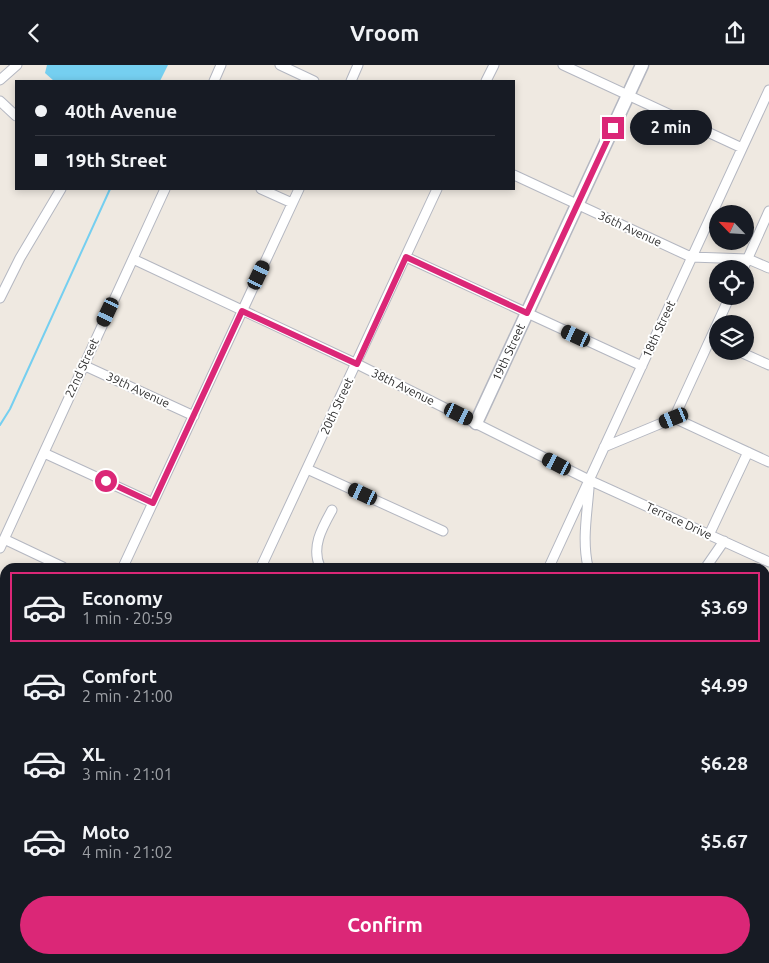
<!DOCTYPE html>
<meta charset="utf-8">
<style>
body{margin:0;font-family:Ubuntu,sans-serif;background:#20242c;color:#f1f3f6;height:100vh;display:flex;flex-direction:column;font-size:19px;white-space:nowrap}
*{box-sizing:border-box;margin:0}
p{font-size:16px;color:#9ea1a6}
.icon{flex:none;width:28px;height:28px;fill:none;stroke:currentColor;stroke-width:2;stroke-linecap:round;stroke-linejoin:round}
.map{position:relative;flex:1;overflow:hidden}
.sheet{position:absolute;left:0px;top:498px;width:770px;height:401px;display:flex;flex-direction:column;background:#171b24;border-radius:15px 15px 0 0;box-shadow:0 2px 8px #0003}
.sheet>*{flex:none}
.hud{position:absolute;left:15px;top:15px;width:500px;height:110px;border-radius:0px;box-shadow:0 2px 8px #0003;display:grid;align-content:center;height:110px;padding:0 20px;background:#171b24}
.needle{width:32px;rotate:295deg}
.controls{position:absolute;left:709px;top:140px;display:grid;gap:10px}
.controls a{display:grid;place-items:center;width:45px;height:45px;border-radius:50%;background:#171b24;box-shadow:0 2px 8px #0003;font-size:25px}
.end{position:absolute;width:22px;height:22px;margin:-11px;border:6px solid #db2777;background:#fff;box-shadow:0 0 0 2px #fff}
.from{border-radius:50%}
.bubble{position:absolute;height:35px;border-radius:18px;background:#171b24;box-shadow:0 2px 8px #0003;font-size:16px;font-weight:700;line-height:35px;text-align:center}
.car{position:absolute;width:15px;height:30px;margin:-15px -8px;border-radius:6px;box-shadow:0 0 4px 1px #0007;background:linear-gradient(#222 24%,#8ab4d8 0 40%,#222 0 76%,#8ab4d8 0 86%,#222 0)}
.hud b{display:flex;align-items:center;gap:18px;height:48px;font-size:19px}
.hud b+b{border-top:1px solid #363941}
.hud i{width:12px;height:12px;background:#f1f3f6}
ul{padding:9px 0 0;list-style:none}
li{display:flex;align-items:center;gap:15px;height:70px;margin:0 10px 8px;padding:0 10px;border:2px solid transparent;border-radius:0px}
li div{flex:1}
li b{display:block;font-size:19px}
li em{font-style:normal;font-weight:700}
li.current{border-color:#db2777}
li>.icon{width:45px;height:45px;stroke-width:1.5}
.button{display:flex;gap:10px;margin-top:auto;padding:10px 20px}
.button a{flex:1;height:58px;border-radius:30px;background:#db2777;color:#fff;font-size:20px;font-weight:700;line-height:58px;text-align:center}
header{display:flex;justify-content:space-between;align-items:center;height:65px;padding:0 20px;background:#171b24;font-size:22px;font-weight:700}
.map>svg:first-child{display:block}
.water{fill:#75cff0}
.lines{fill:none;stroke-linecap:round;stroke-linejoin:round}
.stream{stroke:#75cff0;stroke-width:2}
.street-casing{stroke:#b4b7c1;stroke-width:11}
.secondary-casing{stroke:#b4b7c1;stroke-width:15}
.street{stroke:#fff;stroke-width:9}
.secondary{stroke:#fff;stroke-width:12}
.route{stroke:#db2777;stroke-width:6}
.labels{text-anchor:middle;stroke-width:4;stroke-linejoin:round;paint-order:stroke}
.street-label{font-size:12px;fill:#2e2e2e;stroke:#fff}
</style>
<header><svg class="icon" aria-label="back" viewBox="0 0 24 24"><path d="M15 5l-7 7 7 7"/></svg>Vroom<svg class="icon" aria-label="share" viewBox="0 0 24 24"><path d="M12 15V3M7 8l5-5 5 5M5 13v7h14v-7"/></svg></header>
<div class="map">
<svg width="769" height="898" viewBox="0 0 769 898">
<rect width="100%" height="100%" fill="#efe9e1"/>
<!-- water -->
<path class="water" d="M 47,0 L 168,0 L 160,16 L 54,16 L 45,8 Z"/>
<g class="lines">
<!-- stream -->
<path class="stream" d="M 0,360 L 10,344 L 110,124"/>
<defs>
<path id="street" d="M 280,0 L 314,16
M 563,0 L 742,83
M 0,15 L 17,0
M 214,16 L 221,0
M 351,16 L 358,0
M 486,16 L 494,0
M 0,36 L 16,51
M 514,110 L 691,192 L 748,194 L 769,203
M 261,124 L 292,138
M 406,192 L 642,301
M 133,194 L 357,299 L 589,415 L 769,497
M 743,204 L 769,146
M 0,233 L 20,193 L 61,124
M 738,286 L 769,300
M 83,300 L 194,351
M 674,353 L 730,231
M 604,382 L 674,353 L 769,397
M 44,388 L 153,438
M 307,404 L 443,466
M 709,470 L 748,387
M 4,474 L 63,502
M 0,483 L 165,124
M 123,502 L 299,124
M 261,502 L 437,124
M 320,502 C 311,482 322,463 332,445
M 549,502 L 769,25
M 588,502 C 582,475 587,450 589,423
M 706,502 L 724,476
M 765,575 L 769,571
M 0,587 L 5,589
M 765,630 L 769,621
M 765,640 L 769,642
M 0,713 L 5,716
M 765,784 L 769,786
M 0,845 L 5,847
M 104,894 L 113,898
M 382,894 L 390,898
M 691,894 L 700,898
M 52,898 L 54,894
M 293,898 L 295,894
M 534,898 L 536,894"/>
<g id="secondary">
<path id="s1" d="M 476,358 L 642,0"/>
</g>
</defs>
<!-- street casing -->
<use href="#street" class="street-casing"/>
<!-- secondary casing -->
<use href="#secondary" class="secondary-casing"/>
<!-- street -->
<use href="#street" class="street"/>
<!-- secondary -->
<use href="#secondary" class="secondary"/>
</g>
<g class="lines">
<!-- route -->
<path class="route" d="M 106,416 L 153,438 L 242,246 L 357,299 L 406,192 L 527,248 L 613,63"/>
</g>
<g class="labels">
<!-- street labels -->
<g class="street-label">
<text transform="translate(630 164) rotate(25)" y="4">36th Avenue</text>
<text transform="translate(659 264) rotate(-65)" y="4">18th Street</text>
<text dy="4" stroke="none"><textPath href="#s1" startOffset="78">19th Street</textPath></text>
<text transform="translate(82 303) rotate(-65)" y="4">22nd Street</text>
<text transform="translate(403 322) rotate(26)" y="4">38th Avenue</text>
<text transform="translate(138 325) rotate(25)" y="4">39th Avenue</text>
<text transform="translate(337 341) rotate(-65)" y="4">20th Street</text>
<text transform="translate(679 456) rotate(25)" y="4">Terrace Drive</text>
</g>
</g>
</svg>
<div class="controls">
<a><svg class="needle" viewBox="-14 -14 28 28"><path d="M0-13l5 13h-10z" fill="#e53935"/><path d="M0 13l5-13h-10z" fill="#9ea1a6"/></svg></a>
<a><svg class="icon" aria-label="locate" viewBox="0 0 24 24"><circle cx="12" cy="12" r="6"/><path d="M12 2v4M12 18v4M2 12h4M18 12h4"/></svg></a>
<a><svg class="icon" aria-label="layers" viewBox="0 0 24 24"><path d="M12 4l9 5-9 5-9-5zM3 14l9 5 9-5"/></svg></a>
</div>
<i class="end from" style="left:106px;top:416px"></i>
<i class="end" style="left:613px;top:63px"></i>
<div class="bubble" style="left:630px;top:45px;width:82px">2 min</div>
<i class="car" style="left:259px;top:210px;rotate:25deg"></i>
<i class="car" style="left:108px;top:247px;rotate:205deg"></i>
<i class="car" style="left:576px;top:271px;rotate:295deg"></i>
<i class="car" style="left:459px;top:349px;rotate:116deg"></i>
<i class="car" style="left:674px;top:353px;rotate:248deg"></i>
<i class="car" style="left:557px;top:399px;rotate:297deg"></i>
<i class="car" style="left:363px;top:429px;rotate:295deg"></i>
<div class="hud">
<b><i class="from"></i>40th Avenue</b>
<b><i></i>19th Street</b>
</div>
<section class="sheet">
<ul>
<li class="current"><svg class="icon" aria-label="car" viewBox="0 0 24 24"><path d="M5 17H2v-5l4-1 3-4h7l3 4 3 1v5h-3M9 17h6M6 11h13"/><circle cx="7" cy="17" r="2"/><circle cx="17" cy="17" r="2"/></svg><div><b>Economy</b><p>1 min · 20:59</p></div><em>$3.69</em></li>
<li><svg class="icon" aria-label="car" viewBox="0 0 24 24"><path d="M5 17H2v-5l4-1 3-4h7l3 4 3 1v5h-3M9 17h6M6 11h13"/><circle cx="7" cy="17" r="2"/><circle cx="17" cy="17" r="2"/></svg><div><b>Comfort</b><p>2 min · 21:00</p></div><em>$4.99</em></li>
<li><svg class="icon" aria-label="car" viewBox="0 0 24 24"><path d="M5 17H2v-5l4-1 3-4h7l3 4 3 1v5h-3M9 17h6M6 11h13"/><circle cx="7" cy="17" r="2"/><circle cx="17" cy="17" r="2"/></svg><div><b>XL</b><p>3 min · 21:01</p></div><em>$6.28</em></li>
<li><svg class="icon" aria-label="car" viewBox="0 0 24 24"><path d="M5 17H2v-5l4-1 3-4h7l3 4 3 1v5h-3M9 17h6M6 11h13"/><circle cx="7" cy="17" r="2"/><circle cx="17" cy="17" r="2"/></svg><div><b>Moto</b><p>4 min · 21:02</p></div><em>$5.67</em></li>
</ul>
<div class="button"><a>Confirm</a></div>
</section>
</div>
